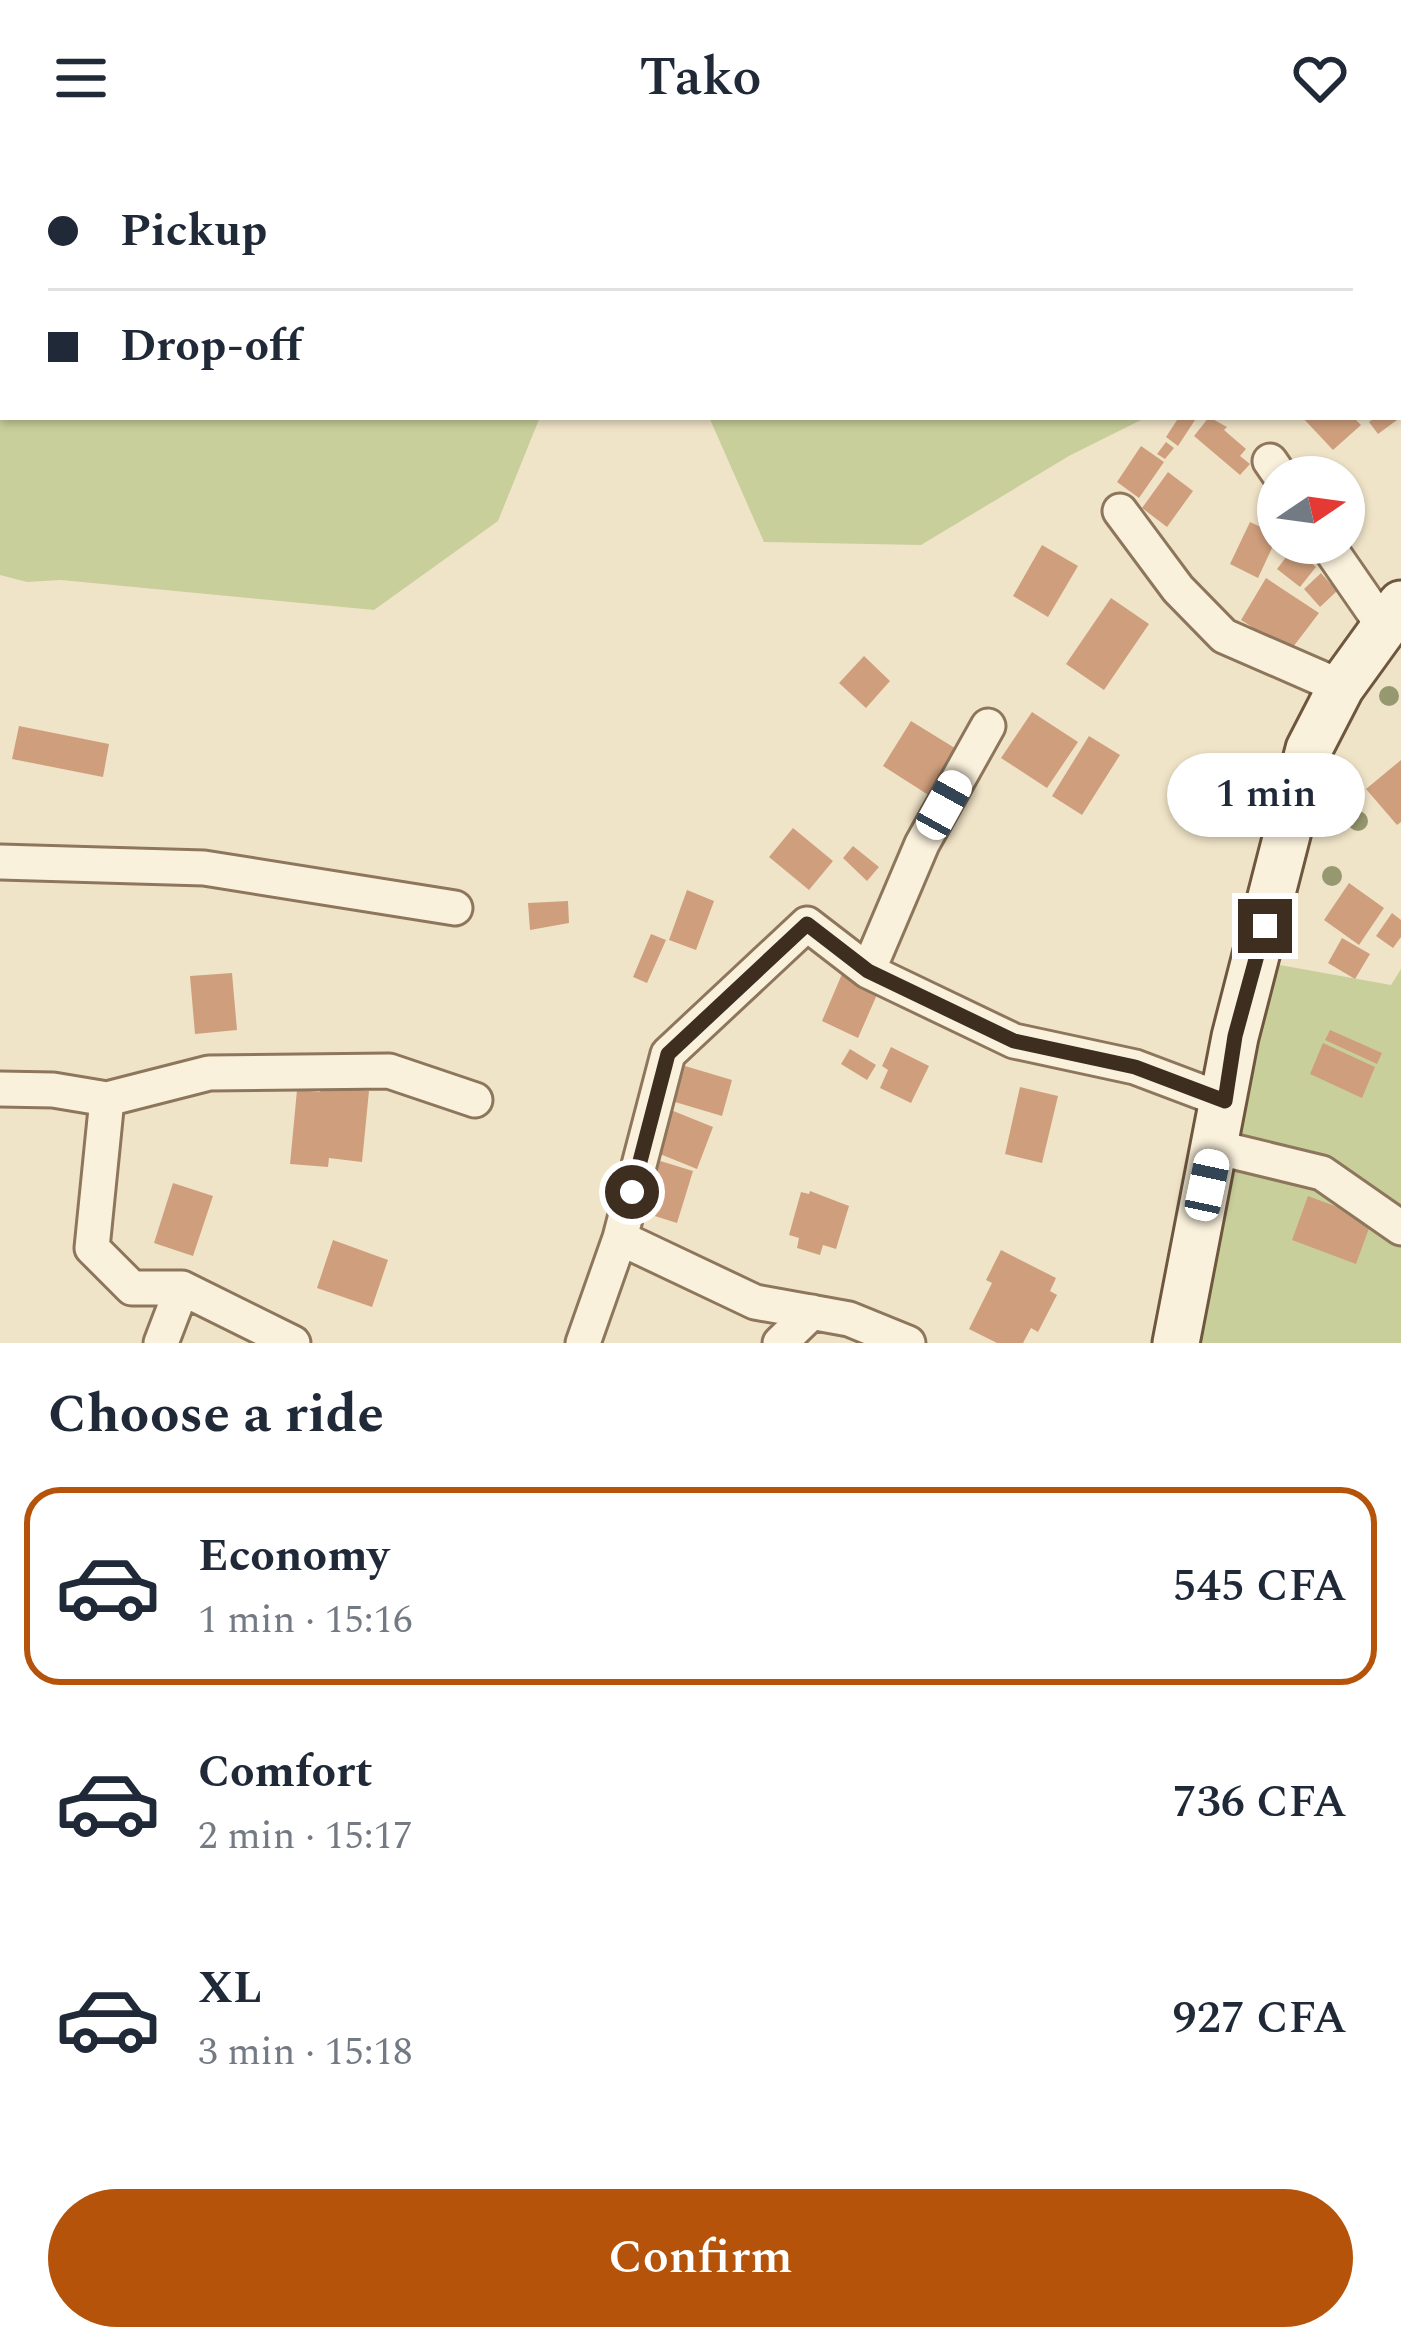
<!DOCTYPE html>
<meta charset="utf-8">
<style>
body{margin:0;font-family:Spectral,serif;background:#f6f6f7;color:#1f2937;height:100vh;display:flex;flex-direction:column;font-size:45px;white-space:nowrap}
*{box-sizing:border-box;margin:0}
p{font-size:39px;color:#747a83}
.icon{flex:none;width:66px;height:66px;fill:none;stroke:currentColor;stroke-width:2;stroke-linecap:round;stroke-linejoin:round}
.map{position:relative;height:1187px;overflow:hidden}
.details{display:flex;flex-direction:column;background:#fff;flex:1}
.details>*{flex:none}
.guide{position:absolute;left:0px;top:0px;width:1401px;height:264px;box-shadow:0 3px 9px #0004;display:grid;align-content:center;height:264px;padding:0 48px;background:#fff}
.needle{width:78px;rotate:77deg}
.buttons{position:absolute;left:1257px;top:300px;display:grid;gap:24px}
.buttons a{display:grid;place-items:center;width:108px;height:108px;border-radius:50%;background:#fff;box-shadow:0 3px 9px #0004;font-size:60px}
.end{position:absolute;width:54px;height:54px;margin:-27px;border:15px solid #3d2e20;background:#fff;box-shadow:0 0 0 6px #fff}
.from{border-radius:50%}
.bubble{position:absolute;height:84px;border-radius:42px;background:#fff;box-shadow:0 3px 9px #0004;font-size:39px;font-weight:600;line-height:84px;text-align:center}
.car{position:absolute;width:36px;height:72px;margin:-36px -18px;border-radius:15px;box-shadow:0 0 9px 3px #0007;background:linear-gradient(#fff 24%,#345 0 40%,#fff 0 76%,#345 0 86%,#fff 0)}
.guide b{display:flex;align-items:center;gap:42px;height:114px;font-size:45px}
.guide b+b{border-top:3px solid #e0e1e3}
.guide i{width:30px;height:30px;background:#1f2937}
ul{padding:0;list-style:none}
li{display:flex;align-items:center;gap:36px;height:198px;margin:0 24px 18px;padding:0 24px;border:6px solid transparent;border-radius:36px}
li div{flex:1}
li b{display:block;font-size:45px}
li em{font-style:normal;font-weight:600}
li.current{border-color:#b45309}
li>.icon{width:108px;height:108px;stroke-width:1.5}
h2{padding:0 48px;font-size:54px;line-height:144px}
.primary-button{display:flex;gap:24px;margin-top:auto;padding:24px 48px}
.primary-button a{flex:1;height:138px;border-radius:72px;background:#b45309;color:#fff;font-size:48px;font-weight:600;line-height:138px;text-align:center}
header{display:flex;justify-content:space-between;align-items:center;height:156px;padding:0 48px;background:#fff;font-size:54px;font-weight:600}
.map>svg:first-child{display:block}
.green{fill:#c9cf9b}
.building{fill:#cf9f7d}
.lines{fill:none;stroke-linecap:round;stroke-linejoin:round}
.street-casing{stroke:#8d765c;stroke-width:39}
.secondary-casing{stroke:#6f573f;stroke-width:51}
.street{stroke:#faf1dc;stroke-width:33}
.secondary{stroke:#faf1dc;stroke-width:45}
.tree{fill:#96986f}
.route{stroke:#3d2e20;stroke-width:15}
</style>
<header><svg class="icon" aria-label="menu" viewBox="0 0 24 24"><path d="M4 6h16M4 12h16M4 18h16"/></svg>Tako<svg class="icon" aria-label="heart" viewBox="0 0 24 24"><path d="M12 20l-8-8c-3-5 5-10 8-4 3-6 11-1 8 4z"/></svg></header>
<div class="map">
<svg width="1401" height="1187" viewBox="0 0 1401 1187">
<rect width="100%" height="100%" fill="#f0e4c8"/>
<!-- green -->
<path class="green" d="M 0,0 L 824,0 L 3,3 L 3,261 L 540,261 L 498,365 L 374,454 L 61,424 L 27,426 L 0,419 Z
M 1176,0 L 1401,0 L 1401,100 L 1398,102 L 1398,3 L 1171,3 Z
M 709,261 L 1147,261 L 1069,300 L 921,389 L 764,386 Z
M 1257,805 L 1391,829 L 1401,813 L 1401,1187 L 1179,1187 Z"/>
<!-- building -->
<path class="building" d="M 1179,261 L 1195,264 L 1178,290 L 1166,281 Z
M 1209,261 L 1227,271 L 1224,274 L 1246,293 L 1240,300 L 1250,308 L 1240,319 L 1194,280 Z
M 1302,261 L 1353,261 L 1361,269 L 1333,294 Z
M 1376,261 L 1401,261 L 1378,278 L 1369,266 Z
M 1166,286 L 1174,292 L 1165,303 L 1157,298 Z
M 1141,290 L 1164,306 L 1139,342 L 1117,326 Z
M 1168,316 L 1193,335 L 1167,371 L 1142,352 Z
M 1250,366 L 1278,379 L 1258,422 L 1230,408 Z
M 1042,389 L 1078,410 L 1048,461 L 1013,440 Z
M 1293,392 L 1316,411 L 1300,431 L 1277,413 Z
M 1321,417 L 1337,435 L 1320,451 L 1304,433 Z
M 1266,422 L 1319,457 L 1290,495 L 1241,464 Z
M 1111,442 L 1149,468 L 1104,534 L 1066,508 Z
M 864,500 L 890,525 L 866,552 L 839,527 Z
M 1032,556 L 1078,586 L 1047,632 L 1001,602 Z
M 911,565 L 958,594 L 930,640 L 883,610 Z
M 19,570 L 109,588 L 103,621 L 12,603 Z
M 1089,580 L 1120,599 L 1082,659 L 1052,640 Z
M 1401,604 L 1401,666 L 1397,669 L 1366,633 Z
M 793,672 L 833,705 L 809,734 L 769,701 Z
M 853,690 L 879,711 L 867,725 L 843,702 Z
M 1349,727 L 1384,752 L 1359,789 L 1324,764 Z
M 687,734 L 714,745 L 696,794 L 669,784 Z
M 568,745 L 569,767 L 530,774 L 528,747 Z
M 1392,757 L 1401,764 L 1401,781 L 1393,792 L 1376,780 Z
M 651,778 L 666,784 L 647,827 L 633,821 Z
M 1342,782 L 1370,798 L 1355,823 L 1328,807 Z
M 232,817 L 237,874 L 195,878 L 190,820 Z
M 842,818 L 879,834 L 858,882 L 822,865 Z
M 1330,874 L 1382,897 L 1377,908 L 1325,884 Z
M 1323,887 L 1375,911 L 1362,942 L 1310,918 Z
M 891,891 L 929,910 L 911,947 L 880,932 L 888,914 L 882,910 Z
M 850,893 L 876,909 L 867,924 L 841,908 Z
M 685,910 L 732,924 L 722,960 L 675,946 Z
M 321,931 L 369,935 L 362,1006 L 329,1002 L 328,1011 L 290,1008 L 297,934 L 320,936 Z
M 1020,931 L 1058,940 L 1042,1007 L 1005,998 Z
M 666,952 L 713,971 L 697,1013 L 650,994 Z
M 644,1000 L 693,1015 L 677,1067 L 629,1052 Z
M 173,1027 L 213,1040 L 193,1100 L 154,1087 Z
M 810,1035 L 849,1050 L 836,1093 L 823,1089 L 820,1099 L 797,1092 L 799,1082 L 789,1079 L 801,1036 L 809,1038 Z
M 1308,1040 L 1372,1064 L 1356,1108 L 1292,1084 Z
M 333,1084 L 388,1104 L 372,1151 L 317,1132 Z
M 1001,1094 L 1056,1122 L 1050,1135 L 1057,1139 L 1038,1176 L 1031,1172 L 1023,1187 L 997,1187 L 969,1173 L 992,1127 L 986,1124 Z"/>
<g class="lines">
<defs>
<path id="street" d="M 67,0 L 67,3
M 1270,305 L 1281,321
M 1120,355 L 1178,433 L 1224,480 L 1341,531
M 1326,387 L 1384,471
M 988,570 L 922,688 L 868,815 L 1014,885 L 1135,911 L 1225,945
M 0,706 L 204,712 L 455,752
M 0,933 L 53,934 L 107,943 L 209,917 L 389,915 L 475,944
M 107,943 L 92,1092 L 132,1132 L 182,1132 L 293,1187
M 1215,991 L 1322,1017 L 1401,1072
M 620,1082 L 755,1146 L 849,1163 L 908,1187
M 161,1187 L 182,1132
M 583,1187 L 620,1082 L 668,898 L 807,768 L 868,815
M 780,1187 L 812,1156"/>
<path id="secondary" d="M 1176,1187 L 1235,881 L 1309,593 L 1341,531 L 1401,448"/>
</defs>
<!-- street casing -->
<use href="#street" class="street-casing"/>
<!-- secondary casing -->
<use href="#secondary" class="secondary-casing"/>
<!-- street -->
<use href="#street" class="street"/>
<!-- secondary -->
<use href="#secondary" class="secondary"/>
</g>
<!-- trees -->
<g class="tree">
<circle cx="1389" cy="540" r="10"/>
<circle cx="1358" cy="665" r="10"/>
<circle cx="1332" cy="720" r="10"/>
</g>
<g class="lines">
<!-- route -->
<path class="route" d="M 632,1036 L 668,898 L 807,768 L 868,815 L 1014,885 L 1135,911 L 1225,945 L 1235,880 L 1265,770"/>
</g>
</svg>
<div class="buttons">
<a><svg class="needle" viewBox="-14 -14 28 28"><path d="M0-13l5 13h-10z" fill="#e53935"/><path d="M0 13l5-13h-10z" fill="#747a83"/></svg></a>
</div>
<i class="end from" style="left:632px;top:1036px"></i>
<i class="end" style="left:1265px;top:770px"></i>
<div class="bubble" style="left:1167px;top:597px;width:198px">1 min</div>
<i class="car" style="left:944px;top:649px;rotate:29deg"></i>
<i class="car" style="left:1207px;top:1029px;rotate:12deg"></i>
<div class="guide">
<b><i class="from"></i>Pickup</b>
<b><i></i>Drop-off</b>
</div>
</div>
<section class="details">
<h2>Choose a ride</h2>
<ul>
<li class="current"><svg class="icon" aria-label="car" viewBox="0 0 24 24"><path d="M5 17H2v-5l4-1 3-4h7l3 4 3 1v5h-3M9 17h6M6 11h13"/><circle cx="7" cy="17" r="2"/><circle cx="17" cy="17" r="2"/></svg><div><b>Economy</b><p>1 min · 15:16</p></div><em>545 CFA</em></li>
<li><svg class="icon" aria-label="car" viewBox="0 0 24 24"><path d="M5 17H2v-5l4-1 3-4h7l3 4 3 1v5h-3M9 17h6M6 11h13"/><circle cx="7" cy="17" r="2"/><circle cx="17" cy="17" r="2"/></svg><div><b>Comfort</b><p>2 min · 15:17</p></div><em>736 CFA</em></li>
<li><svg class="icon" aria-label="car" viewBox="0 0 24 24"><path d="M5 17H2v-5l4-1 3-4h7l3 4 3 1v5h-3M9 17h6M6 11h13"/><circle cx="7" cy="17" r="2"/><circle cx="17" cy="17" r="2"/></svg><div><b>XL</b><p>3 min · 15:18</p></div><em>927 CFA</em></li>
</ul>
<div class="primary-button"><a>Confirm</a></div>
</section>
